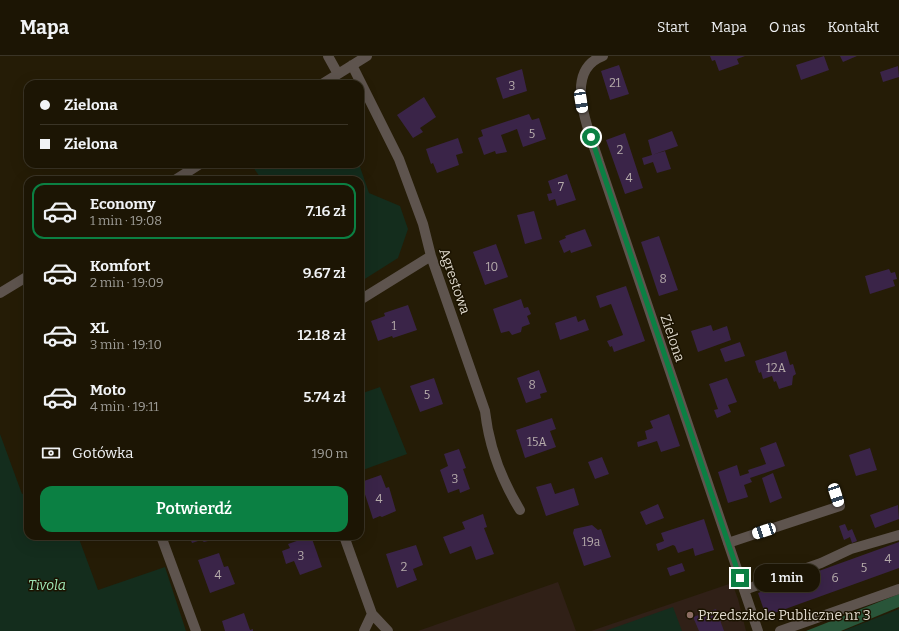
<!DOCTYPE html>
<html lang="pl">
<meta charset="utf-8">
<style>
body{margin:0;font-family:Bitter,serif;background:#251e0e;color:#f1f3f6;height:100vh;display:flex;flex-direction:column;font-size:15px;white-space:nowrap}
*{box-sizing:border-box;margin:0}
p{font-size:13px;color:#a09f9a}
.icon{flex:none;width:22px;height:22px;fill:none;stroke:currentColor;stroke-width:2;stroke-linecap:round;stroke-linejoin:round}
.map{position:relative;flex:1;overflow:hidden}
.sheet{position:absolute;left:24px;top:120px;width:340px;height:364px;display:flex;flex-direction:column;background:#1c1504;border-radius:12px;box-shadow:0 4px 16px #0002,0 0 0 1px #3a3426}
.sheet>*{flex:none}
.guide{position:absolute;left:24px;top:24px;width:340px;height:88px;border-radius:12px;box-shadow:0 4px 16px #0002,0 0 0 1px #3a3426;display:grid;align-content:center;height:88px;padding:0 16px;background:#1c1504}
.end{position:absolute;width:18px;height:18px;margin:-9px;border:5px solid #0b8043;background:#fff;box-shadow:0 0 0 2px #fff}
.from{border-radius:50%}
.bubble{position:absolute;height:28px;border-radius:12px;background:#1c1504;box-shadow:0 4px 16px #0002,0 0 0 1px #3a3426;font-size:13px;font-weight:600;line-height:28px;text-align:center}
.car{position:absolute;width:12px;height:24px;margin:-12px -6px;border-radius:5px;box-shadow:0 0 3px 1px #0007;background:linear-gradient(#fff 24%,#345 0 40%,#fff 0 76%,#345 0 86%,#fff 0)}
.guide b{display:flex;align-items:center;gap:14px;height:38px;font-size:15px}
.guide b+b{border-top:1px solid #3a3426}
.guide i{width:10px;height:10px;background:#f1f3f6}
ul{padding:7px 0 0;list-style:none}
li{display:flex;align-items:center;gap:12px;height:56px;margin:0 8px 6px;padding:0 8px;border:2px solid transparent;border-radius:12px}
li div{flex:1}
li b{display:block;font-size:15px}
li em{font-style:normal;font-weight:600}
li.active{border-color:#0b8043}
li>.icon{width:36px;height:36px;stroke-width:1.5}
.pay{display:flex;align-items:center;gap:10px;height:44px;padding:0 16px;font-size:15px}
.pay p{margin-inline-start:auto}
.cta{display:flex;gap:8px;margin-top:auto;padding:8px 16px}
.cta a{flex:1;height:46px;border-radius:12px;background:#0b8043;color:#fff;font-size:16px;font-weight:600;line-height:46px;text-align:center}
header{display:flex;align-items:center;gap:24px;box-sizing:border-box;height:56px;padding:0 20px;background:#1c1504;border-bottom:1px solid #3a3426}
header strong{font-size:19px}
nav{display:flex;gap:22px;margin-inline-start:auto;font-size:14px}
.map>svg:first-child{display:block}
.education{fill:#302017}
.green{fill:#142d1d}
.forest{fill:#295539}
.building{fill:#3a2448}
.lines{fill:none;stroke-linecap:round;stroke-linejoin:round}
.minor{stroke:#5e544e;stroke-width:10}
.route{stroke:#0b8043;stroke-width:5}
.education-dot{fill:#8d6e63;stroke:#1b1301;stroke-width:1.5}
.labels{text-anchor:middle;stroke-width:3;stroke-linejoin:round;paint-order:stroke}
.number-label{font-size:12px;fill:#b6acab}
.street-label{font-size:14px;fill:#dfd9cc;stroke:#1b1301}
.park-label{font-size:14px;font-style:italic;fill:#9de5b4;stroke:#1b1301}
.poi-label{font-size:14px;fill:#dfd9cc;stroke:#1b1301;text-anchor:start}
</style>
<header>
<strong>Mapa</strong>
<nav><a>Start</a><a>Mapa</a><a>O nas</a><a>Kontakt</a></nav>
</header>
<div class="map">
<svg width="899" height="575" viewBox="0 0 899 575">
<rect width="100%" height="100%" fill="#251c06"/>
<!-- education -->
<path class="education" d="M 558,526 L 576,575 L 418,575 Z
M 732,527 L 738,543 L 746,575 L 591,575 Z"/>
<!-- green -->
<path class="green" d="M 258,108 L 359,108 L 369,137 L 400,150 L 408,173 L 398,202 L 360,226 L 360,124 L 262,124 L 253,111 Z
M 380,331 L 407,398 L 360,415 L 360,338 Z
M 0,378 L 22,438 L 28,436 L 28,480 L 78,480 L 98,534 L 165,511 L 186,575 L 0,575 Z
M 673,551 L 682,575 L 605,575 Z
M 899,553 L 899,575 L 843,575 Z"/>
<!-- forest -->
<path class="forest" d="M 899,538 L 899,551 L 841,575 L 806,575 Z"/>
<!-- building -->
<path class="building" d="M 710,0 L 745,0 L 737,3 L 739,8 L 719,15 L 715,4 L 712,5 Z
M 824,0 L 829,14 L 801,24 L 796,9 Z
M 840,0 L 857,0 L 843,6 Z
M 619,9 L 629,38 L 610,44 L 601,15 Z
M 898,10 L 899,21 L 883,26 L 880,16 Z
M 522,13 L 527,35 L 503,43 L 496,22 Z
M 424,41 L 436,61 L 420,72 L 423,76 L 413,82 L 397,59 Z
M 529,58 L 532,64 L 539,62 L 546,83 L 523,91 L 517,73 L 501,79 L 507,96 L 496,98 L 495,95 L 484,99 L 478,82 L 483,80 L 481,74 Z
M 672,75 L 678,90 L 652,99 L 648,84 Z
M 625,77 L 643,132 L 625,138 L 606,84 Z
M 458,82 L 463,97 L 456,99 L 459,109 L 437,117 L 433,107 L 431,108 L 426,93 Z
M 665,95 L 671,113 L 657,117 L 653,106 L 644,109 L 642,102 Z
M 567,118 L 576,144 L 557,150 L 555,143 L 549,145 L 547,138 L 552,137 L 548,125 Z
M 534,155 L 542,183 L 525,188 L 517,159 Z
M 585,173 L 592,190 L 571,197 L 570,194 L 564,197 L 559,185 L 566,182 L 565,180 Z
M 659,180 L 678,234 L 659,240 L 641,186 Z
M 496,188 L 508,221 L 485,229 L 473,196 Z
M 889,213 L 891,217 L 895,216 L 897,223 L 893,224 L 895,230 L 870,238 L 865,220 Z
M 626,230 L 645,285 L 614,296 L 612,290 L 610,291 L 607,285 L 623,279 L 611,248 L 600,252 L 596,240 Z
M 521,243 L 524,252 L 528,251 L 531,258 L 527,260 L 530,268 L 522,271 L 521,276 L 512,279 L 509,275 L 501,277 L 493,253 Z
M 408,249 L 417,274 L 393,282 L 392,280 L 378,285 L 371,265 L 385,260 L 384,257 Z
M 576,260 L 578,266 L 585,263 L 589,274 L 560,284 L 555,267 Z
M 711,269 L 713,275 L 727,270 L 731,284 L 698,296 L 691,275 Z
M 740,286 L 745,300 L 725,306 L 720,293 Z
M 786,295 L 790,309 L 793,308 L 796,318 L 793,320 L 792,329 L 779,333 L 776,325 L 774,326 L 772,320 L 763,323 L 761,316 L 759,317 L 755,305 Z
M 539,314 L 547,336 L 540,338 L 541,342 L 526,347 L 517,322 Z
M 434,322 L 443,348 L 420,356 L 410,330 Z
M 727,322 L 737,346 L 728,349 L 731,356 L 717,362 L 714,354 L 718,353 L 709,328 Z
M 669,358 L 680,390 L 661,396 L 657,385 L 638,391 L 637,386 L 647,383 L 645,375 L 653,372 L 650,365 Z
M 552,362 L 556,373 L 550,375 L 556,391 L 525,402 L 516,374 Z
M 776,386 L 785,410 L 750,422 L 752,426 L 744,429 L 748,441 L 728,447 L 718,416 L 737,409 L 740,420 L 749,417 L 748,414 L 766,408 L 760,392 Z
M 870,392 L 877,414 L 856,420 L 849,399 Z
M 459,393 L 466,412 L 463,413 L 470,433 L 460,437 L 459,433 L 448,437 L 440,414 L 448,410 L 444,398 Z
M 602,401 L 609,418 L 595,423 L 588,406 Z
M 773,417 L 782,442 L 770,447 L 762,422 Z
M 381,419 L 386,432 L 389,431 L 396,455 L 382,461 L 380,460 L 373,463 L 361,426 Z
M 551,427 L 555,438 L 574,432 L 579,449 L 546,460 L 536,431 Z
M 658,448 L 664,462 L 646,469 L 640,456 Z
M 898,449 L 899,463 L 875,472 L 870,459 Z
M 483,458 L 487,471 L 484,472 L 494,498 L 476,504 L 471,490 L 450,498 L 443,481 L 465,473 L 462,466 Z
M 704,463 L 714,494 L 695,500 L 693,492 L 678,497 L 675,490 L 673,489 L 658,495 L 656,488 L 664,485 L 661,477 Z
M 845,468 L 848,475 L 852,473 L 857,485 L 852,487 L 850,481 L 844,484 L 839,470 Z
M 592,469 L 598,474 L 601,473 L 611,501 L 584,510 L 573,477 L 574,473 Z
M 189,480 L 209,480 L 209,481 L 208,485 L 204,486 L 201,484 L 192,487 Z
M 311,480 L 322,511 L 300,519 L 294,505 L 286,508 L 282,495 L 290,492 L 288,488 Z
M 899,486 L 899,512 L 766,560 L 758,537 Z
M 416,489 L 423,509 L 413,513 L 417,524 L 397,532 L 386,498 Z
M 219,497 L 224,511 L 228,510 L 235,528 L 210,537 L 198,504 Z
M 682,507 L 685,515 L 670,520 L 667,512 Z
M 716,553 L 724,575 L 699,575 L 693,561 Z
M 244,557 L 250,574 L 253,573 L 253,575 L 225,575 L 222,565 Z"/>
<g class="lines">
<!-- minor -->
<path class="minor" d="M 328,0 L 338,18
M 603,0 C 561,15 590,77 599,106 L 758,575
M 352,9 L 399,103 L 423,168 L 431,200 L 485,355 C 489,391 501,423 520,454
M 322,28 L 367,0
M 175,124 L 200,108
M 0,237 L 28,220
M 360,244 L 431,200
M 161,480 L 196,575
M 344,480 L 372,558 L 388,575
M 728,487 L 840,450 L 836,439
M 744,534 L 821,507 L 851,493 L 899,479
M 364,575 L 372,558
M 780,575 L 899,533"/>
</g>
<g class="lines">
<!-- route -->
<path class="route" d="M 591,81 L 740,522"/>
</g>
<!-- markers -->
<circle class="education-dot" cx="690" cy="559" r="4"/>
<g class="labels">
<!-- number labels -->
<g class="number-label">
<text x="615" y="31">21</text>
<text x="512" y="34">3</text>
<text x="532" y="82">5</text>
<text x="620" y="98">2</text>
<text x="629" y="126">4</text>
<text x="561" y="135">7</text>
<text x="492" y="215">10</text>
<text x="663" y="227">8</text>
<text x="394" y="274">1</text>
<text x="776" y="316">12A</text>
<text x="532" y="333">8</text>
<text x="427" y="343">5</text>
<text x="537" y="390">15A</text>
<text x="455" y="427">3</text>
<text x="379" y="447">4</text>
<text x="591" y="490">19a</text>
<text x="301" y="504">3</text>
<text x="888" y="507">4</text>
<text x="404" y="515">2</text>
<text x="864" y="516">5</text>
<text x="218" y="523">4</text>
<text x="835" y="526">6</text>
</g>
<!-- street labels -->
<g class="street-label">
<text transform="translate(455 225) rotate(71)" y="5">Agrestowa</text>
<text transform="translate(673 282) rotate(71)" y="5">Zielona</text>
</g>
<!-- park labels -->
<g class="park-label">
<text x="47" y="534">Tivola</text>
</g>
<!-- poi labels -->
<g class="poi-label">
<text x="698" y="564">Przedszkole Publiczne nr 3</text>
</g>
</g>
</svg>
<i class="end from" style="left:591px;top:81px"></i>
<i class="end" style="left:740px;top:522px"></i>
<div class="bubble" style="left:754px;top:508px;width:66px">1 min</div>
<i class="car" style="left:581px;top:45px;rotate:171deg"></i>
<i class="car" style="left:836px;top:439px;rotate:162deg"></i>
<i class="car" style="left:764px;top:475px;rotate:252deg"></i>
<div class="guide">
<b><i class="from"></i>Zielona</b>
<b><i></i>Zielona</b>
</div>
<section class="sheet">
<ul>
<li class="active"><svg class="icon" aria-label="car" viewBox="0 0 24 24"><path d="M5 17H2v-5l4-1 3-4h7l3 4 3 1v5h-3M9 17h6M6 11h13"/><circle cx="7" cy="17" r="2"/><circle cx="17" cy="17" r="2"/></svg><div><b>Economy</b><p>1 min · 19:08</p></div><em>7.16 zł</em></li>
<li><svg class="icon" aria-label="car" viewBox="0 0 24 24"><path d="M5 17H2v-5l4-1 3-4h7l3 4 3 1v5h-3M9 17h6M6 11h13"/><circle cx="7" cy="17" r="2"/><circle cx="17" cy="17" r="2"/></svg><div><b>Komfort</b><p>2 min · 19:09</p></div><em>9.67 zł</em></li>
<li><svg class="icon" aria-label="car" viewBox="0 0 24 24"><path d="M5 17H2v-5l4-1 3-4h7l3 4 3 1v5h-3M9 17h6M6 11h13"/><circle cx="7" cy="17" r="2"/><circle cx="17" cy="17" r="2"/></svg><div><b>XL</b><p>3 min · 19:10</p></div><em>12.18 zł</em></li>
<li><svg class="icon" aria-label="car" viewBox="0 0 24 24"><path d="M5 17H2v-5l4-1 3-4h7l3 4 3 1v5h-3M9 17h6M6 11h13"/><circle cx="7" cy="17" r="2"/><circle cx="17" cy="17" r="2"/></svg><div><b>Moto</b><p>4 min · 19:11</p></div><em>5.74 zł</em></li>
</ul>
<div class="pay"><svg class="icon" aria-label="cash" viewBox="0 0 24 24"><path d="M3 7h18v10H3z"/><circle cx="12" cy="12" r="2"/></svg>Gotówka<p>190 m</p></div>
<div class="cta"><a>Potwierdź</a></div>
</section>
</div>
